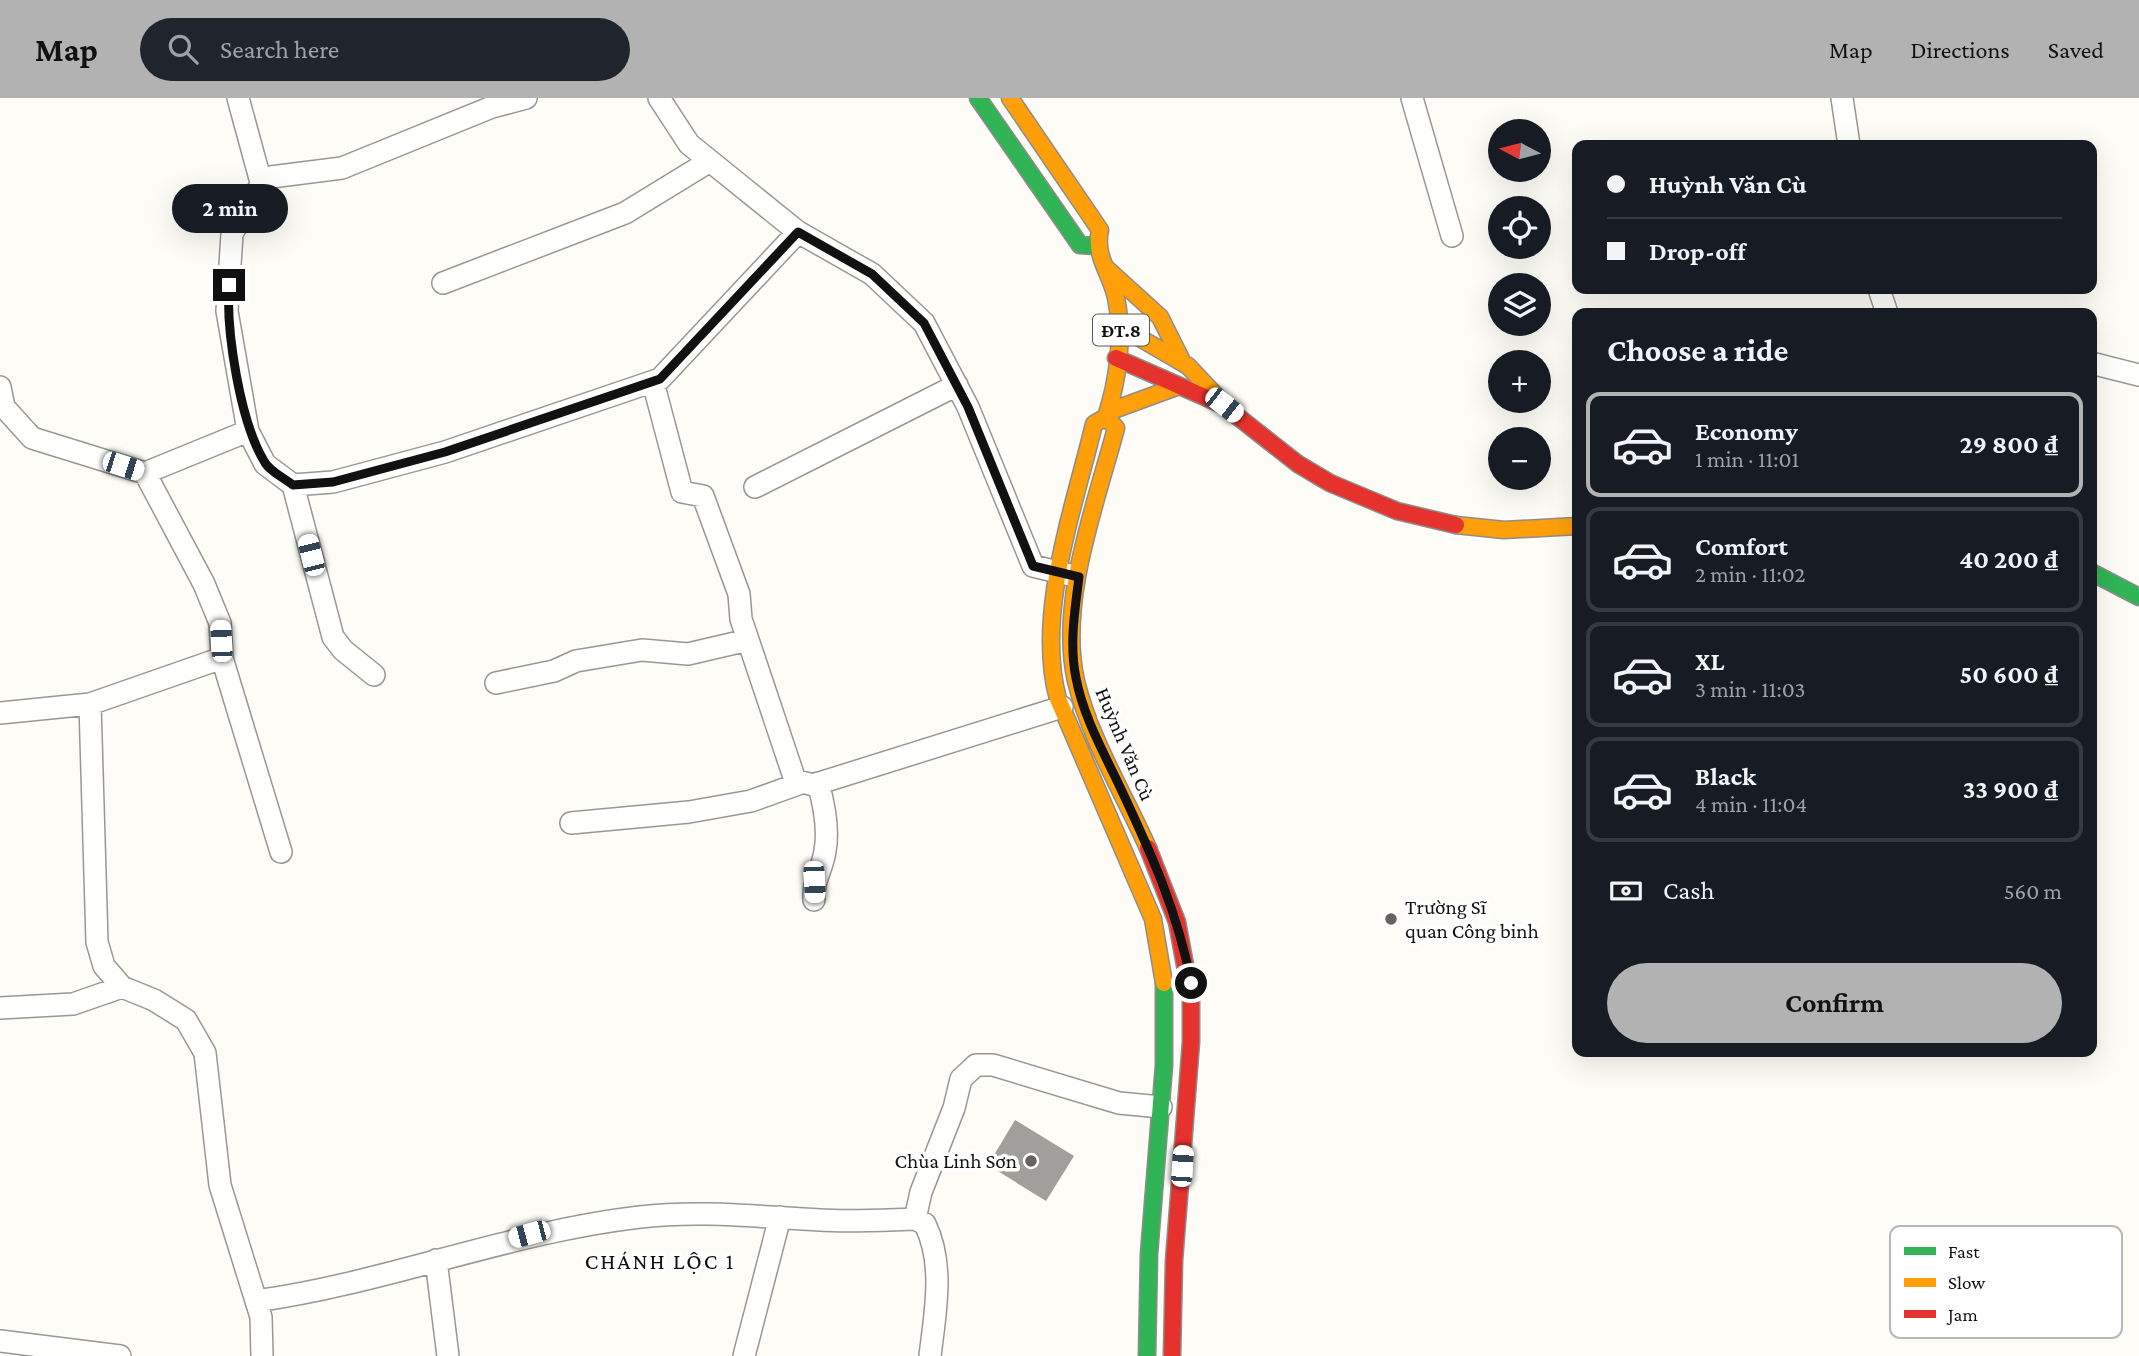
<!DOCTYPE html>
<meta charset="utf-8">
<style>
body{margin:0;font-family:"Crimson Pro",serif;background:#20242c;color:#f1f3f6;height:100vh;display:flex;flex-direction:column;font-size:26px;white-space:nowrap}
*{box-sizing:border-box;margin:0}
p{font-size:23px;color:#9ea1a6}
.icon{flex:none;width:38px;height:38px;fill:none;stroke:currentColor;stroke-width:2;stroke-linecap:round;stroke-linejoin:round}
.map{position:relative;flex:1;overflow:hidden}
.sheet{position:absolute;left:1572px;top:210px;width:525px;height:749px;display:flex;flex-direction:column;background:#171b24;border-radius:14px;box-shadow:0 7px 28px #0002}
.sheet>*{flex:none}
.top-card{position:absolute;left:1572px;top:42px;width:525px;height:154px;border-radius:14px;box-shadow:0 7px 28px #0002;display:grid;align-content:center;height:154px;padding:0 35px;background:#171b24}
.needle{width:46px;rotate:277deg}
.fabs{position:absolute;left:1488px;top:21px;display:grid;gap:14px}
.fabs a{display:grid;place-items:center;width:63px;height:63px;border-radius:50%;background:#171b24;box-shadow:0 7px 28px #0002;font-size:35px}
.end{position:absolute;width:32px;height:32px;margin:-16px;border:9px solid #111;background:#fff;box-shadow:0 0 0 4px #fff}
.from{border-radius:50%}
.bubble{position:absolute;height:49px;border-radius:24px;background:#171b24;box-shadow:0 7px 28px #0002;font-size:23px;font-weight:700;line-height:49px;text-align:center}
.car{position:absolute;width:21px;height:42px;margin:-21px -10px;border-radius:9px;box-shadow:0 0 5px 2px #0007;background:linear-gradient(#fff 24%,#345 0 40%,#fff 0 76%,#345 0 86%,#fff 0)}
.top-card b{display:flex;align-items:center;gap:24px;height:66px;font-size:26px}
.top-card b+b{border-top:2px solid #363941}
.top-card i{width:18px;height:18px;background:#f1f3f6}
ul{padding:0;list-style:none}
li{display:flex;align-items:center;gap:21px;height:105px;margin:0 14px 10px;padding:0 21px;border:4px solid #363941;border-radius:14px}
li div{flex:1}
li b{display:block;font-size:26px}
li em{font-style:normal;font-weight:700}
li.selected{border-color:#b2b2b3}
li>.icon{width:63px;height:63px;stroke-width:1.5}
h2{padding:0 35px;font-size:32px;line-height:84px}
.pay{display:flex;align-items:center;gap:18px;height:77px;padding:0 35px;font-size:26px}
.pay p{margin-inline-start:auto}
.cta{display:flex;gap:14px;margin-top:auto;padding:14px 35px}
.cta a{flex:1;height:80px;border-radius:42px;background:#b2b2b3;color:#111;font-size:28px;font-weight:700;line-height:80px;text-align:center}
header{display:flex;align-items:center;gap:42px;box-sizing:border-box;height:98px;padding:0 35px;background:#b2b2b3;color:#111}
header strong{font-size:33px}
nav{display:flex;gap:38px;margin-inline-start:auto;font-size:24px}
.search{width:490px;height:63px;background:#20242c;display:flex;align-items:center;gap:18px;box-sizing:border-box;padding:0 24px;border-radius:38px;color:#9ea1a6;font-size:26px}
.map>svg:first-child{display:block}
.building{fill:#a19f9c}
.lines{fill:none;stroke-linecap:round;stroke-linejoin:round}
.street-casing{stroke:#979795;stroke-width:24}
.fast-casing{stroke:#8e8d8b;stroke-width:19}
.slow-casing{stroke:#8e8d8b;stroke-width:19}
.jam-casing{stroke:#8e8d8b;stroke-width:19}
.street{stroke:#fffffe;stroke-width:21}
.fast{stroke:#30b455;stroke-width:16}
.slow{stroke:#ff9f0a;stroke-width:16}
.jam{stroke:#e5322d;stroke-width:16}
.route{stroke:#111;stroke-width:9}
.poi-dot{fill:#646362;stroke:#fff;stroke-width:2.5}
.labels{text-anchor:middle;stroke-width:7;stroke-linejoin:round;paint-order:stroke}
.shield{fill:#fff;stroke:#585858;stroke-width:2}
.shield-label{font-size:19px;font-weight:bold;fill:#111}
.street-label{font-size:21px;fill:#111;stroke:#fff}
.poi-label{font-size:21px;fill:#111;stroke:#fff;text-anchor:start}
.neighbourhood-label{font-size:23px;letter-spacing:2px;fill:#111;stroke:#fff}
.key{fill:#fff;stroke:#b8b8b8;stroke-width:2}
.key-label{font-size:19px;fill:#111}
</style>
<header>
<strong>Map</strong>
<div class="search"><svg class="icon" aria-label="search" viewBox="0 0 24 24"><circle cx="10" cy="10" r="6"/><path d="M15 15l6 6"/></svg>Search here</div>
<nav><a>Map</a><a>Directions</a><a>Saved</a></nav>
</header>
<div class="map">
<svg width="2139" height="1258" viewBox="0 0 2139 1258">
<rect width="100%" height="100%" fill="#fdfcf7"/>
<!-- building -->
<path class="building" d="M 1015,1022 L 1074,1058 L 1046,1103 L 988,1067 Z"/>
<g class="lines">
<defs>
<path id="street" d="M 238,0 L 262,88
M 526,0 L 492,9 L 342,70 L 271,79 L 252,98 L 232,136 L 227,213 L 248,333 L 265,366 L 293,387 L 333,384 L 445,354 L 660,281 L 798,134
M 659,0 L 689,46 L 798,134 L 872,176 L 924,225 L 968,309 L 1033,468 L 1070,477
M 1412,0 L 1452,138
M 1842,0 L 1849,47
M 443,185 L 625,115 L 710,63
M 1879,191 L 1887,215
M 2091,265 L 2139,277
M 653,284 L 682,394 L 703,398 L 739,496 L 741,521 L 795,682 L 813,687 L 1062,609
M 0,289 L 4,309 L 32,340 L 145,375 L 248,333
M 145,375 L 204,486 L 220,525 L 222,560 L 90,606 L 97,844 L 104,868 L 122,889 L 154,902 L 186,922 L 205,955 L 220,1087 L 261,1219 L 262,1258
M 293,387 L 333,539 L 343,552 L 374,577
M 755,389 L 957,287
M 222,560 L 281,754
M 496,585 L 554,573 L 576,563 L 642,552 L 688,556 L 748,542
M 0,615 L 90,606
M 571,725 L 689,714 L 751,703 L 801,685
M 814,802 C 813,781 822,773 825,753 C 829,731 824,706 818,685
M 0,910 L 73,906 L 122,889
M 915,1121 L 925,1126 C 945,1167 935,1215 930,1258
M 436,1162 L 448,1258
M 256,1203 C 386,1185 509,1134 640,1119 C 700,1112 759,1119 820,1122 C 851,1124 883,1122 915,1121 L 921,1094 L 954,1010 L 961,981 L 976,967 L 993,967 L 1119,1005 L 1161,1009
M 0,1243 L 120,1258
M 744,1258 L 780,1119"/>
<path id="fast" d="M 978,0 L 1080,147 L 1095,148
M 2091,474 L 2139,499
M 1147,1258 L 1149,1156 L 1164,967 L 1164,885"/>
<path id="slow" d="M 1010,0 L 1100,132 C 1094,159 1111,175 1116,200 C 1124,238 1118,282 1106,319
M 1106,170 L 1160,219 L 1181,261
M 1121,229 L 1188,268 L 1220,302
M 1108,314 L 1179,288
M 1106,319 L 1094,326 C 1074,410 1035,517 1058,601 L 1153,821 L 1164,885
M 1106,319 L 1116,330 C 1096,406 1058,504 1076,583 C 1090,641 1124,696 1148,750
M 1456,427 L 1504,432 L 1577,428"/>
<path id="jam" d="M 1116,260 L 1223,307 L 1298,366 L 1330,385 L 1397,413 L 1456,427
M 1148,750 L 1177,824 L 1191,899 L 1191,944 L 1174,1163 L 1172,1258"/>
</defs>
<!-- street casing -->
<use href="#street" class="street-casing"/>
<!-- fast casing -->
<use href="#fast" class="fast-casing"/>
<!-- slow casing -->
<use href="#slow" class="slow-casing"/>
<!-- jam casing -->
<use href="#jam" class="jam-casing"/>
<!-- street -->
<use href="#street" class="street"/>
<!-- fast -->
<use href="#fast" class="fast"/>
<!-- slow -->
<use href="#slow" class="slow"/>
<!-- jam -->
<use href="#jam" class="jam"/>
</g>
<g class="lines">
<!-- route -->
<path class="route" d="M 229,187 C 226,234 240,323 264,363 C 269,373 284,380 293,387 L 333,384 L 445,354 L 660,281 L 798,134 L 872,176 L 924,225 L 968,309 L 1033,468 L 1079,479 C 1075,512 1069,546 1076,580 C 1083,618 1104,655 1120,689 C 1151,755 1178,814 1191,885"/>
</g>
<!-- markers -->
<g class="poi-dot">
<circle cx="1391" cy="821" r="7"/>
<circle cx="1031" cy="1063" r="7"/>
</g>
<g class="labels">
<!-- shield labels -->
<rect class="shield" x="1093" y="216.5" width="56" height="31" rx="5"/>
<g class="shield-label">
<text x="1121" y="239">ĐT.8</text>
</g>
<!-- street labels -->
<g class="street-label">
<text transform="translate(1125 646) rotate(67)" y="7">Huỳnh Văn Cù</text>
</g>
<!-- poi labels -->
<g class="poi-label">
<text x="1405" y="816">Trường Sĩ<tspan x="1405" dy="24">quan Công binh</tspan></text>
<text x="1017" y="1070" text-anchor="end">Chùa Linh Sơn</text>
</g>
<!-- neighbourhood labels -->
<g class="neighbourhood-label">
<text x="660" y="1171">CHÁNH LỘC 1</text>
</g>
</g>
<!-- legend -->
<rect x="1890" y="1128" width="232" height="112" rx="10" class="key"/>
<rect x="1904" y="1149" width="32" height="8" fill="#30b455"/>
<rect x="1904" y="1180" width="32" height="9" fill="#ff9f0a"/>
<rect x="1904" y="1212" width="32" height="8" fill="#e5322d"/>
<g class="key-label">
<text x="1948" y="1160">Fast</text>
<text x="1948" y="1191">Slow</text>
<text x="1948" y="1223">Jam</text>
</g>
</svg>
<div class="fabs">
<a><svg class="needle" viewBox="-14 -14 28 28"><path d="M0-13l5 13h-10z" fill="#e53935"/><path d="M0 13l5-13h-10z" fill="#9ea1a6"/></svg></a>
<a><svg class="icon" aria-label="locate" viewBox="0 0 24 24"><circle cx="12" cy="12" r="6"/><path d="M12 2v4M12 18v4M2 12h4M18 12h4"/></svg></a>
<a><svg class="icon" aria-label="layers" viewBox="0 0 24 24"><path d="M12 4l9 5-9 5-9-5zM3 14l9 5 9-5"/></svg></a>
<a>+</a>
<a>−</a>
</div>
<i class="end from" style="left:1191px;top:885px"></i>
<i class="end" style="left:229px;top:187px"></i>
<div class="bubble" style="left:172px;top:86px;width:116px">2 min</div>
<i class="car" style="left:1224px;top:307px;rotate:128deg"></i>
<i class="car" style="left:123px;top:368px;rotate:108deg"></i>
<i class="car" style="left:311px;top:457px;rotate:346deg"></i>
<i class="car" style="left:221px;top:543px;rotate:357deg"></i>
<i class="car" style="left:814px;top:784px;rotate:177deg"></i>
<i class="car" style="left:1182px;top:1068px;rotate:4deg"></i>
<i class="car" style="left:529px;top:1136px;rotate:255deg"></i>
<div class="top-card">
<b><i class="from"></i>Huỳnh Văn Cù</b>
<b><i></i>Drop-off</b>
</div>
<section class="sheet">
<h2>Choose a ride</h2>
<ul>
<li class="selected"><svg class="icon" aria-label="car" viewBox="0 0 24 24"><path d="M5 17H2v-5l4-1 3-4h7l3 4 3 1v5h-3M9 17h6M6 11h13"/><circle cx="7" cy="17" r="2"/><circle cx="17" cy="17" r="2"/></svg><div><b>Economy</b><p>1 min · 11:01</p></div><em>29 800 ₫</em></li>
<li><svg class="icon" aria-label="car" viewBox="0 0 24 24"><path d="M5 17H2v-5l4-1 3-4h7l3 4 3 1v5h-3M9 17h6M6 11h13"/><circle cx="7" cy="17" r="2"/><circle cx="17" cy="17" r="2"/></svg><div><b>Comfort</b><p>2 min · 11:02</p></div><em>40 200 ₫</em></li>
<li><svg class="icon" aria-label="car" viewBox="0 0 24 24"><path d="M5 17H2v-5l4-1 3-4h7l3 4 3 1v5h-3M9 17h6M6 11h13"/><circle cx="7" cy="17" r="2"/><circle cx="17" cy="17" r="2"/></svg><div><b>XL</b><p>3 min · 11:03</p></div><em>50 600 ₫</em></li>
<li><svg class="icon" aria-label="car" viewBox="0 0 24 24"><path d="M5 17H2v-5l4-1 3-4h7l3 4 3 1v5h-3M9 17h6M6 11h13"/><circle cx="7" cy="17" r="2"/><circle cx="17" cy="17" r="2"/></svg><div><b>Black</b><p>4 min · 11:04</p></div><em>33 900 ₫</em></li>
</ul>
<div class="pay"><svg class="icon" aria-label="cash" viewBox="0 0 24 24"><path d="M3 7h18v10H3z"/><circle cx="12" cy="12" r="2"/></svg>Cash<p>560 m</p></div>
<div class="cta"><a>Confirm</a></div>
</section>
</div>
